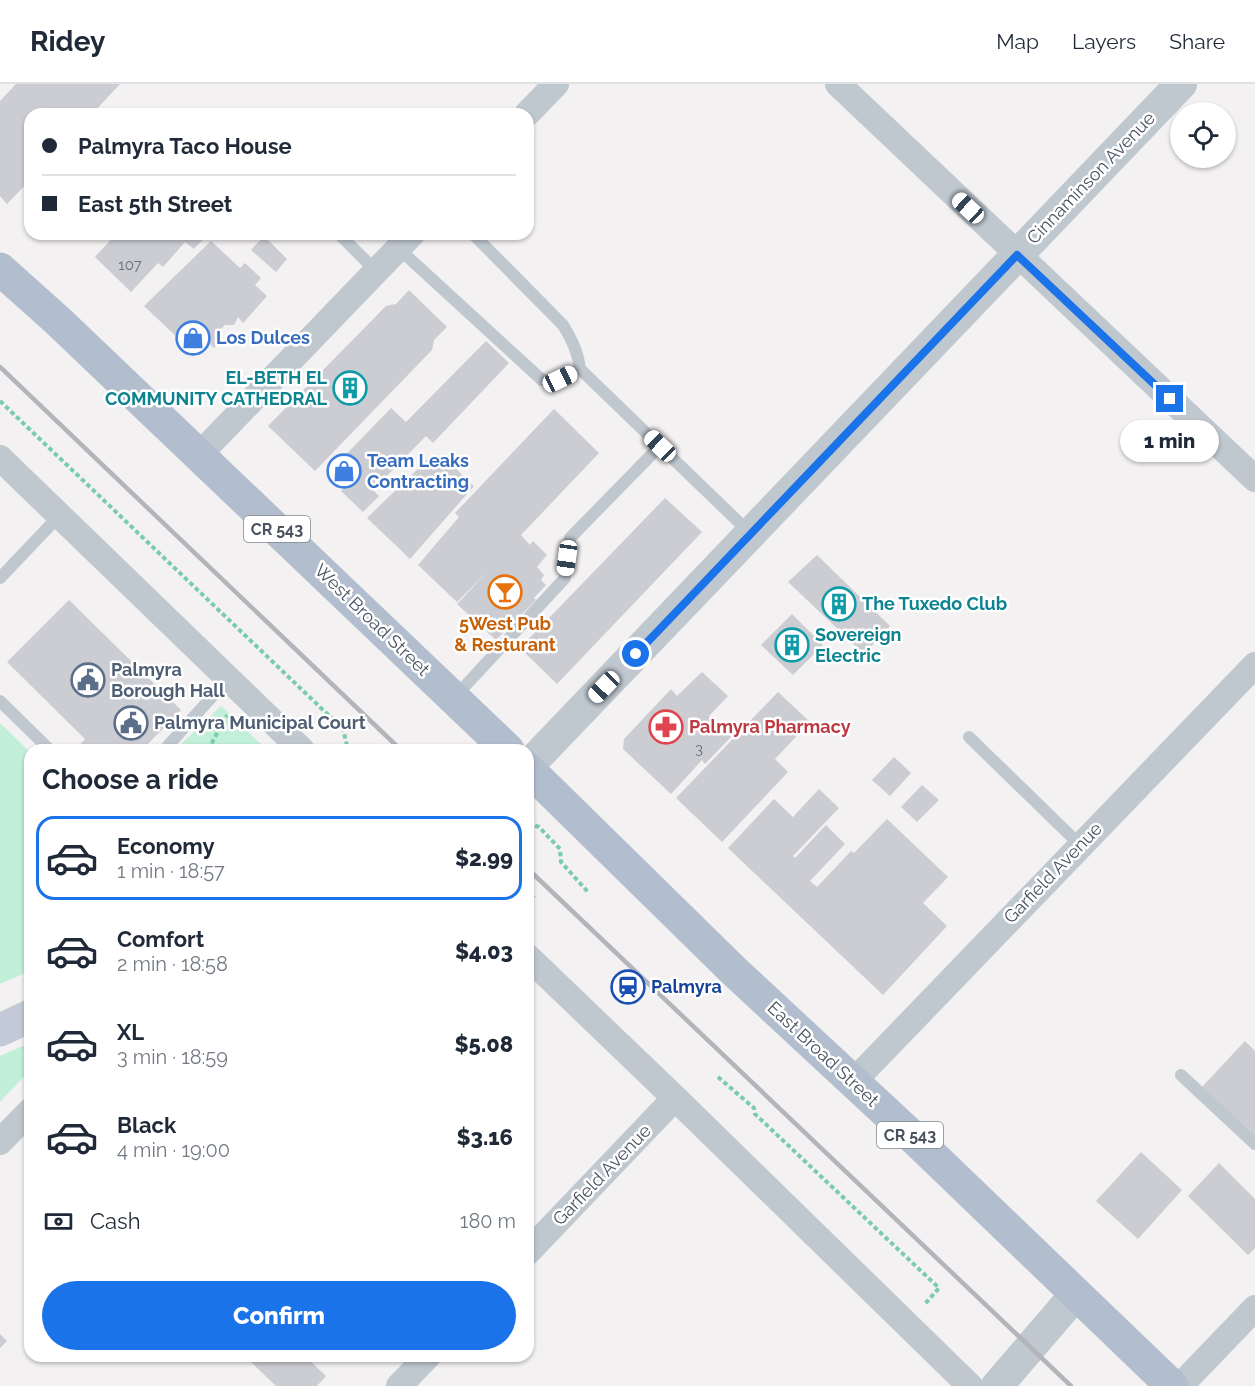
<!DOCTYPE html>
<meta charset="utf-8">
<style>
body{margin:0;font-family:Raleway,sans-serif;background:#f2f2f3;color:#1f2937;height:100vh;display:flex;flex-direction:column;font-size:22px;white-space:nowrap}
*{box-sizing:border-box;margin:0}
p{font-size:20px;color:#747a83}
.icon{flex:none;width:33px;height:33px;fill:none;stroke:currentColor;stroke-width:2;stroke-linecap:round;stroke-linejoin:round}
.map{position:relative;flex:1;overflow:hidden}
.details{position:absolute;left:24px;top:660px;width:510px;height:618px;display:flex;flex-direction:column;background:#fff;border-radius:18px;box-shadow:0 2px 4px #0004}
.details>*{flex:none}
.guide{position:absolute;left:24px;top:24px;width:510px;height:132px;border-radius:18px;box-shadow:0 2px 4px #0004;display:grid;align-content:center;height:132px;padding:0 18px;background:#fff}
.fabs{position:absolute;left:1170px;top:18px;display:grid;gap:12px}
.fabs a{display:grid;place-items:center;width:66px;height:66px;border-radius:50%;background:#fff;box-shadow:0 2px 4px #0004;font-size:30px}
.end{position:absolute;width:27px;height:27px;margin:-14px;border:8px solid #1a73e8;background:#fff;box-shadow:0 0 0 3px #fff}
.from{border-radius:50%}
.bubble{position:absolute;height:42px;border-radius:21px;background:#fff;box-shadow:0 2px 4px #0004;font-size:20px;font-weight:800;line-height:42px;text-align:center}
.car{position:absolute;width:18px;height:36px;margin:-18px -9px;border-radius:8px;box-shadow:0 0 4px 2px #0007;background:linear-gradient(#fff 24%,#345 0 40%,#fff 0 76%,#345 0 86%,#fff 0)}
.guide b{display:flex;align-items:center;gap:21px;height:57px;font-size:22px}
.guide b+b{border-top:2px solid #e0e1e3}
.guide i{width:15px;height:15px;background:#1f2937}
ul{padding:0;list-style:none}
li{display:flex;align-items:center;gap:18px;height:84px;margin:0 12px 9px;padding:0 6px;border:3px solid transparent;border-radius:18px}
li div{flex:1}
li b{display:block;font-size:22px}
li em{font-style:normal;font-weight:800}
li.active{border-color:#1a73e8}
li>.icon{width:54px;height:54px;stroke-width:1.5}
h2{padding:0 18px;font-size:27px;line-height:72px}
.pay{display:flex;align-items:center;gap:15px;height:66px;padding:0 18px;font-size:22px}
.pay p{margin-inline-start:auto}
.primary-button{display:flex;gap:12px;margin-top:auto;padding:12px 18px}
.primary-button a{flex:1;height:69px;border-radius:36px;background:#1a73e8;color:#fff;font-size:24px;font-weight:800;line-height:69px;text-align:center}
header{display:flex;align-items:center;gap:36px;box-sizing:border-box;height:84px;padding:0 30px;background:#fff;border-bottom:2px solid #e0e1e3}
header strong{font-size:28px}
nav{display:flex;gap:33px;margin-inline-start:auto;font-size:21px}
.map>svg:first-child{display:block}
.green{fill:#c1efd7}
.building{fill:#cbcdd3}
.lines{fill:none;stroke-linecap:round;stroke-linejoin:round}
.path{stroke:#7accaa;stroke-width:4;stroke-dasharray:4.5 3;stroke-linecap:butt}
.service{stroke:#bfc7cf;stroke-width:12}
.minor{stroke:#bfc7cf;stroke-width:26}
.tertiary{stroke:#bfc7cf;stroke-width:32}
.secondary{stroke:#c2cad7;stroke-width:33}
.primary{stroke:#b2bece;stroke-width:33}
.rail{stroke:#b3b5bb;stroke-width:4.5}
.route{stroke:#1a73e8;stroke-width:8}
.labels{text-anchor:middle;stroke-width:5;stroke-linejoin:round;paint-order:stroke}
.number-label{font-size:15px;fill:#6a717b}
.shield{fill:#fff;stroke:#80868e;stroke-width:1.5}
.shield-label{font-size:16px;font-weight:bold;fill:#49525e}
.street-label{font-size:18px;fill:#49525e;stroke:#fff}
.shop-label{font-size:18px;font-weight:bold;fill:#366cbe;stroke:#fff;text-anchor:start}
.culture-label{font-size:18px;font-weight:bold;fill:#0d838f;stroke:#fff;text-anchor:start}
.food-label{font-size:18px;font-weight:bold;fill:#c56008;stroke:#fff}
.service-label{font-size:18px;font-weight:bold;fill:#4e5e75;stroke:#fff;text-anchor:start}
.health-label{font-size:18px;font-weight:bold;fill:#be3a42;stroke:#fff;text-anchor:start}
.transit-label{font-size:18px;font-weight:bold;fill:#164399;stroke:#fff;text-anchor:start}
</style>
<header>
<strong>Ridey</strong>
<nav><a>Map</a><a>Layers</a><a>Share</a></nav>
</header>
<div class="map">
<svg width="1255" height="1302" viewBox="0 0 1255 1302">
<rect width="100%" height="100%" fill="#f3f1f1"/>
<!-- green -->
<path class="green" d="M 221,622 L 267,666 L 175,666 Z
M 0,639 L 30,668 L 30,887 L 0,900 Z
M 30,959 L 30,986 L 0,1018 L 0,972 Z"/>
<!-- building -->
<path class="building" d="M 16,0 L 120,0 L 92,30 L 30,30 L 30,96 L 7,120 L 0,112 L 0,17 Z
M 116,150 L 208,150 L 194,165 L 185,158 L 163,183 L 158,179 L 131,208 L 95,173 Z
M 264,152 L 287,175 L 276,188 L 251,166 Z
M 211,157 L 240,184 L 245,179 L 261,194 L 255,201 L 267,212 L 243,239 L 238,233 L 234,241 L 225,241 L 214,252 L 220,258 L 214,264 L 208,258 L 195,270 L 144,222 Z
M 409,206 L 447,243 L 434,256 L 432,266 L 315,387 L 268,342 L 386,222 L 396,220 Z
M 486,257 L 509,279 L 433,359 L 426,352 L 373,406 L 379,412 L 363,428 L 341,407 L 347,401 L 331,386 L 391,324 L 406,338 Z
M 554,325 L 599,369 L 521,451 L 530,461 L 533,457 L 547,471 L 537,483 L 544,491 L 541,496 L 546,501 L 534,514 L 536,516 L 496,556 L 457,520 L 488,487 L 457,518 L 418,481 L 459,433 L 455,429 Z
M 431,372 L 443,383 L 448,377 L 474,402 L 410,475 L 367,434 Z
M 665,414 L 702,448 L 557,600 L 520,564 Z
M 817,471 L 890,542 L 864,570 L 788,498 Z
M 69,516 L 181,626 L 142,666 L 75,666 L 85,655 L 7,578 Z
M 792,530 L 823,561 L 793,591 L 761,561 Z
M 702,588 L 728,612 L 709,632 L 731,653 L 705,680 L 702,676 L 671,710 L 623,665 L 624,655 L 671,605 L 677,612 Z
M 778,608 L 810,638 L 775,675 L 788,688 L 722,758 L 676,714 Z
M 894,673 L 911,689 L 890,712 L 872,696 Z
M 922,701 L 939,716 L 917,738 L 901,723 Z
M 819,705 L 839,724 L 793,772 L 795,774 L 826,741 L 845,760 L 810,797 L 817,803 L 851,767 L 854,769 L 887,735 L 948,793 L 923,819 L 947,842 L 883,911 L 728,764 L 774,715 L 793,733 Z
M 1245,957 L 1255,967 L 1255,1053 L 1202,1003 Z
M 1141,1068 L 1182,1106 L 1138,1155 L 1096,1117 Z
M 1219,1079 L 1255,1115 L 1255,1164 L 1248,1171 L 1188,1112 Z
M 0,1250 L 7,1257 L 0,1264 Z
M 257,1272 L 305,1272 L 326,1292 L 317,1302 L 276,1302 L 251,1278 Z"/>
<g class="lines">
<!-- path -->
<path class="path" d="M 0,317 L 343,645 L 348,666
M 208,666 L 227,631
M 528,739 L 539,743 L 560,765 L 561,778 L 588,808
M 528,808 L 534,814
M 718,993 L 754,1024 L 755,1030 L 939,1204 L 924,1221"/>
<!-- service -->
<path class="service" d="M 339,150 L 376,187
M 473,150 L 563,241 C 572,256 578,268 580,285 L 750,449
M 398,164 L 542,296 L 553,297 L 580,285
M 0,494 L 59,432
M 454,614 L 565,494 L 570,454 L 660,362
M 0,617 L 50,666
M 969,653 L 1080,761
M 164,666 L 228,595
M 1181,991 L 1255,1060"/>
<!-- minor -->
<path class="minor" d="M 838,0 L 1255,395
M 527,30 L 556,0
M 199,371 L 412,150
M 0,374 L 302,666
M 528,873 L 675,1014 L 970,1302
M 853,998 L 1255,581
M 0,1058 L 30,1027
M 528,1168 L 675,1014
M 399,1302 L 428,1272
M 1180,1302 L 1255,1224"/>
<!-- tertiary -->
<path class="tertiary" d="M 528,682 L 1181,0
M 997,1302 L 1076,1210"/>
<!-- secondary -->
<path class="secondary" d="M 0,946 L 30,932"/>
<!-- primary -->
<path class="primary" d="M 0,185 L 57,236 L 508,666
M 528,685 L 734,887 L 916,1056 L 1172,1302"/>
<!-- rail -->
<path class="rail" d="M 0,283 L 401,666
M 528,785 L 1071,1302"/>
</g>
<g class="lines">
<!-- route -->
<path class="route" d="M 636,570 L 1017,171 L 1170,315"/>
</g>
<!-- icons -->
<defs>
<symbol id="shop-ring" viewBox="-11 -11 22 22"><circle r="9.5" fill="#fff" stroke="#3f7fe0" stroke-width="1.5"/><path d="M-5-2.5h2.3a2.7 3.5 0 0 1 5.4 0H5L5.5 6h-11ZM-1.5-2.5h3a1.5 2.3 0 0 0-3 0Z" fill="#3f7fe0"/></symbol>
<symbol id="building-ring" viewBox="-11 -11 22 22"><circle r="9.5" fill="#fff" stroke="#0f9aa8" stroke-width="1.5"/><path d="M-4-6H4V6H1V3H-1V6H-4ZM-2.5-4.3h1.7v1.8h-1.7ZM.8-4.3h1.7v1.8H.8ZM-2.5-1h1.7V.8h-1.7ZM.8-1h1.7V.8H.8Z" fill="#0f9aa8"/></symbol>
<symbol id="bar-ring" viewBox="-11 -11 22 22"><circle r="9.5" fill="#fff" stroke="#e8710a" stroke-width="1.5"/><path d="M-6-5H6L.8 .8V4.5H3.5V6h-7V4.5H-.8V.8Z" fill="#e8710a"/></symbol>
<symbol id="civic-ring" viewBox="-11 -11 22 22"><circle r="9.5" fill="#fff" stroke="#5c6f8a" stroke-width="1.5"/><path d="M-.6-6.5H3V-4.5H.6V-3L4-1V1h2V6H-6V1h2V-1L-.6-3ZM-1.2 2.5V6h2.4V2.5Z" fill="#5c6f8a"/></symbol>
<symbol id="pharmacy-ring" viewBox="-11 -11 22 22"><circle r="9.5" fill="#fff" stroke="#e0444e" stroke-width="1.5"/><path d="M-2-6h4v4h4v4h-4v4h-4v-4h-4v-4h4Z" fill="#e0444e"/></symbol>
<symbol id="station-ring" viewBox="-11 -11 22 22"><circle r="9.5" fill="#fff" stroke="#1a4fb4" stroke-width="1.5"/><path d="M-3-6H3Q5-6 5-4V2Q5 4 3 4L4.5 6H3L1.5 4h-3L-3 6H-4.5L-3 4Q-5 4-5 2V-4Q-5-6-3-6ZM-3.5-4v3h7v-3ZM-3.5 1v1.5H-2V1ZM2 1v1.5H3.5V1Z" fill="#1a4fb4"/></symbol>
</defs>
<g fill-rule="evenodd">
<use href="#shop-ring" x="174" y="235" width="38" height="38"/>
<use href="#building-ring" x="331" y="285" width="38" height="38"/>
<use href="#shop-ring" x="325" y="368" width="38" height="38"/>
<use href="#bar-ring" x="486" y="489" width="38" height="38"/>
<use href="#building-ring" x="820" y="501" width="38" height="38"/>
<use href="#building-ring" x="773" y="542" width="38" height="38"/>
<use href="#civic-ring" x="69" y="577" width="38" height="38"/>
<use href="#civic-ring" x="112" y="620" width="38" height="38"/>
<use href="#pharmacy-ring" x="647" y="624" width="38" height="38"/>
<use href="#station-ring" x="609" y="884" width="38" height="38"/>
</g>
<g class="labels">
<!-- number labels -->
<g class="number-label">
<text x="130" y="186">107</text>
<text x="699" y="670">3</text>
</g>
<!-- shield labels -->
<g class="shield">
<rect x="244" y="432" width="66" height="26" rx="4.5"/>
<rect x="877" y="1038" width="66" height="26" rx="4.5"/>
</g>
<g class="shield-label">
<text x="277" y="451">CR 543</text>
<text x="910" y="1057">CR 543</text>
</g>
<!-- street labels -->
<g class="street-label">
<text transform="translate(1091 94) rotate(-46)" y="6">Cinnaminson Avenue</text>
<text transform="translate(372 536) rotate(44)" y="6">West Broad Street</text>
<text transform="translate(1053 789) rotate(-46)" y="6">Garfield Avenue</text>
<text transform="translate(823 970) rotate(43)" y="6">East Broad Street</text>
<text transform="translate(602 1091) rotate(-46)" y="6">Garfield Avenue</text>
</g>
<!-- shop labels -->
<g class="shop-label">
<text x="216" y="260">Los Dulces</text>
<text x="367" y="383">Team Leaks<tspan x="367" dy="21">Contracting</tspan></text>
</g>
<!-- culture labels -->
<g class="culture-label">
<text x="327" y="300" text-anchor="end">EL-BETH EL<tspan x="327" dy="21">COMMUNITY CATHEDRAL</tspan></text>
<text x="862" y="526">The Tuxedo Club</text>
<text x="815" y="557">Sovereign<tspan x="815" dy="21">Electric</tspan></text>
</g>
<!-- food labels -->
<g class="food-label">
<text x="505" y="546">5West Pub<tspan x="505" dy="21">&amp; Resturant</tspan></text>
</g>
<!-- service labels -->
<g class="service-label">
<text x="111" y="592">Palmyra<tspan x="111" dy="21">Borough Hall</tspan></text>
<text x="154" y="645">Palmyra Municipal Court</text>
</g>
<!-- health labels -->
<g class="health-label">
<text x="689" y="649">Palmyra Pharmacy</text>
</g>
<!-- transit labels -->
<g class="transit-label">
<text x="651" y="909">Palmyra</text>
</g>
</g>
</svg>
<div class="fabs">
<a><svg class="icon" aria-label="locate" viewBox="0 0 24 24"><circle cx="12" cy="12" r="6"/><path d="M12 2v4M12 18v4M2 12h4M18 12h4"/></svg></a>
</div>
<i class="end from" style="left:636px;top:570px"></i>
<i class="end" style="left:1170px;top:315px"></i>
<div class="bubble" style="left:1120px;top:336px;width:99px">1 min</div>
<i class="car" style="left:968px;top:124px;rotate:313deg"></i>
<i class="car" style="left:560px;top:295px;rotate:65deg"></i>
<i class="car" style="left:660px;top:362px;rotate:314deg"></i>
<i class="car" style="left:567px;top:474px;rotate:188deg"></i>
<i class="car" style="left:604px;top:603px;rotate:224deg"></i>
<div class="guide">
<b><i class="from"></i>Palmyra Taco House</b>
<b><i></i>East 5th Street</b>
</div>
<section class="details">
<h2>Choose a ride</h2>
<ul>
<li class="active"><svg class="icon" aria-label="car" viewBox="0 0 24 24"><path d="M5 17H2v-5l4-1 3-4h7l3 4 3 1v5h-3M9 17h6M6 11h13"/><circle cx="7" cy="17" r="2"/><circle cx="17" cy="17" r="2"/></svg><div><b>Economy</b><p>1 min · 18:57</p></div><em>$2.99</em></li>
<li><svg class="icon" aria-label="car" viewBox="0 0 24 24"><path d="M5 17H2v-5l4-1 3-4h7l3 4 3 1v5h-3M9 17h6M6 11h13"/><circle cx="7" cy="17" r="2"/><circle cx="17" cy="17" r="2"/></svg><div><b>Comfort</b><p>2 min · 18:58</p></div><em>$4.03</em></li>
<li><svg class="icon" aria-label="car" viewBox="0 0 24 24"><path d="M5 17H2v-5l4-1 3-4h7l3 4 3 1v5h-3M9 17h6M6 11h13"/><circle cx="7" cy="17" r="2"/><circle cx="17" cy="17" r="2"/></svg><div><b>XL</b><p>3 min · 18:59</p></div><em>$5.08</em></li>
<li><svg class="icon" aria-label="car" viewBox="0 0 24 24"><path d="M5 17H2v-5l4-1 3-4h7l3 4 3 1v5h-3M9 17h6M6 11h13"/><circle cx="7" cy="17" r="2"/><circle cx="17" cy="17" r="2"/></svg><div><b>Black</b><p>4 min · 19:00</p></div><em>$3.16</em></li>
</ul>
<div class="pay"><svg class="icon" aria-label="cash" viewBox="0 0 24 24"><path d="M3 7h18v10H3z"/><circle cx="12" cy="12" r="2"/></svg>Cash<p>180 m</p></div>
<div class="primary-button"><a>Confirm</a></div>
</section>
</div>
